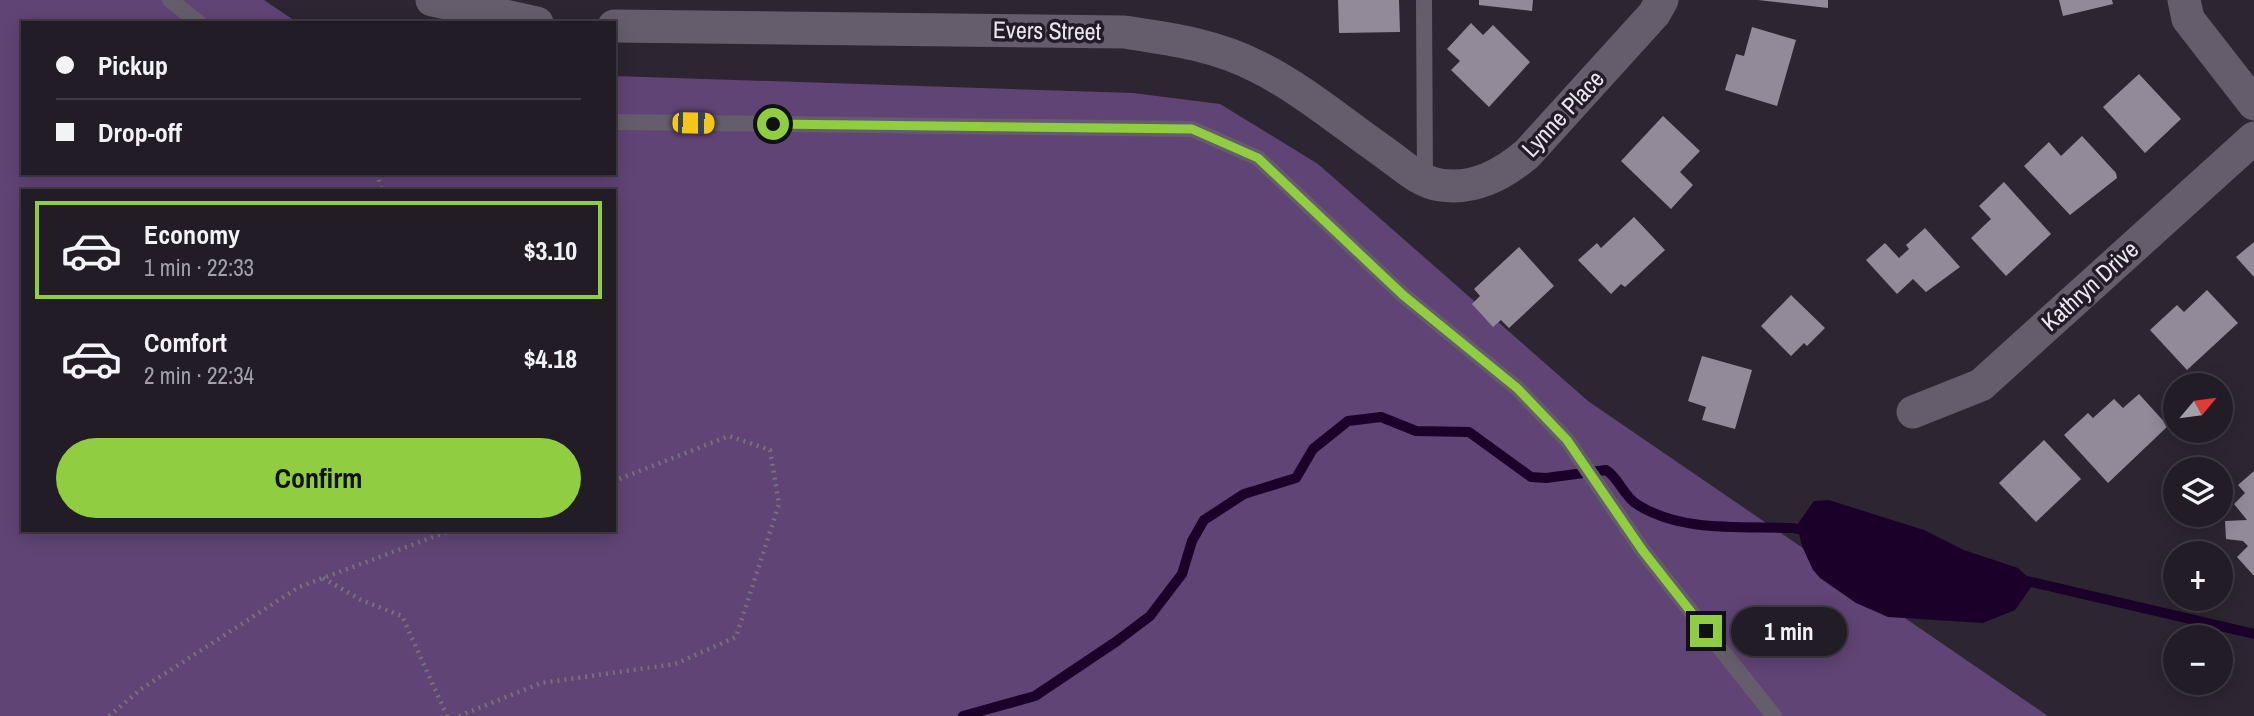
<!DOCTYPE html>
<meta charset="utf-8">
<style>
body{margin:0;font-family:"Archivo Narrow",sans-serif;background:#2a252e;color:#f1f3f6;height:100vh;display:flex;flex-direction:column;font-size:26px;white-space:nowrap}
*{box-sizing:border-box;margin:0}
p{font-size:23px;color:#a2a1a7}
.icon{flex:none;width:38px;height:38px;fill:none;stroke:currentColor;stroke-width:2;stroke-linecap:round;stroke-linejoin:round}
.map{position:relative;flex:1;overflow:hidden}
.drawer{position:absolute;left:21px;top:189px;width:595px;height:343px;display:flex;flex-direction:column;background:#221c26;border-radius:0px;box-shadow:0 4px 18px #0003,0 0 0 2px #3f3a43}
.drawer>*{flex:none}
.banner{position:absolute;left:21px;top:21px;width:595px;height:154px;border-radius:0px;box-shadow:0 4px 18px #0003,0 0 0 2px #3f3a43;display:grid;align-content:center;height:154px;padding:0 35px;background:#221c26}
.needle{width:46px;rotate:61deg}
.fabs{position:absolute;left:2163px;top:373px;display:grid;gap:14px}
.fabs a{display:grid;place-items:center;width:70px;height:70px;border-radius:50%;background:#221c26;box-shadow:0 4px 18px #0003,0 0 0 2px #3f3a43;font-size:35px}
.end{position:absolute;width:32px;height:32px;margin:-16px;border:9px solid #90cd40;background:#111;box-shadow:0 0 0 4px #111}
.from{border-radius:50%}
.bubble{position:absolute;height:49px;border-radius:24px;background:#221c26;box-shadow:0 4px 18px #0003,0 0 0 2px #3f3a43;font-size:23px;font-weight:700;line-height:49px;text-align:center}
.car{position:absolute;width:21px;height:42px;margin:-21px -10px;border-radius:9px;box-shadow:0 0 5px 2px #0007;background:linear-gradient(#f5c518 24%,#345 0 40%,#f5c518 0 76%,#345 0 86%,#f5c518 0)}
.banner b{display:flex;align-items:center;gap:24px;height:66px;font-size:26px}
.banner b+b{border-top:2px solid #3f3a43}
.banner i{width:18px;height:18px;background:#f1f3f6}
ul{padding:12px 0 0;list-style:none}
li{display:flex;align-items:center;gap:21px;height:98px;margin:0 14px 10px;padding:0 21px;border:4px solid transparent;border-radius:0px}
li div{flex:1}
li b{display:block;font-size:26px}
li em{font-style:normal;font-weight:700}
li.on{border-color:#90cd40}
li>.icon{width:63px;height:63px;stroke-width:1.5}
.action{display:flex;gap:14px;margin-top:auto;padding:14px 35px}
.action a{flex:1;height:80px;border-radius:42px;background:#90cd40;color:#111;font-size:28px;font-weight:700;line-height:80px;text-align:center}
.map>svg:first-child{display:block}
.green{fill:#604475;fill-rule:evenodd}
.water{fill:#1b002a}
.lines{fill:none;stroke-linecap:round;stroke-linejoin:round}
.stream{stroke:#1b002a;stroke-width:10}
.building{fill:#928a99}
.path{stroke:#77707b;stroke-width:4.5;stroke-dasharray:2 5;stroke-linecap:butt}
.lane{stroke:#655d6b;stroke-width:16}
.street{stroke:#655d6b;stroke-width:33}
.route{stroke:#90cd40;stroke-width:9}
.labels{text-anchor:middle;stroke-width:7;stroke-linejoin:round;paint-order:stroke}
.street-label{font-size:24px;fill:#ebe6ef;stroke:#231c28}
</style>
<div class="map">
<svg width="2254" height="716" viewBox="0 0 2254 716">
<rect width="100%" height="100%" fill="#2d2632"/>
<!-- green -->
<path class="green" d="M 0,0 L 264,0 L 298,23 L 23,23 L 23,173 L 614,173 L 614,76 L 1133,93 L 1220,104 L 1318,164 L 1588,401 L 2048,716 L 0,716 ZM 23,191 L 614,191 L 614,530 L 23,530 Z"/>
<!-- water -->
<path class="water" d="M 1829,500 L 1924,530 L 1964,550 L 2018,568 L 2034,583 L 2015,610 L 1983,623 L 1888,617 L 1856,603 L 1820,578 L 1813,570 L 1802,546 L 1797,525 L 1814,501 Z"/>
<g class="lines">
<!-- stream -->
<path class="stream" d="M 2023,580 L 2254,634
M 963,716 L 1035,696 L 1117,641 L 1150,616 L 1182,574 L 1192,541 L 1204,520 L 1244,494 L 1296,478 L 1313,449 L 1348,421 L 1381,417 L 1416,431 L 1469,432 L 1531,477 L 1546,478 L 1606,470 C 1620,479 1623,496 1638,505 C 1683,533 1743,526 1793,528 L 1810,532"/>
</g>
<!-- building -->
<path class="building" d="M 1338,0 L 1399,0 L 1400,32 L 1339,33 Z
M 1479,0 L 1533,0 L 1532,11 L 1479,5 Z
M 1758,0 L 1828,0 L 1828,8 Z
M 2059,0 L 2112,0 L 2113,4 L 2063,16 Z
M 1471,23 L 1483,35 L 1493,25 L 1530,62 L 1489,107 L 1451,70 L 1460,61 L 1447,49 Z
M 1752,27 L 1796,40 L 1777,106 L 1725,90 L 1736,54 L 1744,56 Z
M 2139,74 L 2181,119 L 2145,153 L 2103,107 Z
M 1663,116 L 1700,151 L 1680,172 L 1693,185 L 1671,209 L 1621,161 Z
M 2082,136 L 2116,173 L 2117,178 L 2070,215 L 2024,166 L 2049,142 L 2061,156 Z
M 2004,182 L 2051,234 L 2006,276 L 1971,238 L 1991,219 L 1979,206 Z
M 1634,217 L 1665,250 L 1625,287 L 1621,284 L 1611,294 L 1578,260 L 1597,243 L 1601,248 Z
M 1925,228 L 1960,267 L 1926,292 L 1913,279 L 1897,294 L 1866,260 L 1885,243 L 1899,258 L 1909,249 L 1906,245 Z
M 2254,242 L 2254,277 L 2236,257 Z
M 1519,247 L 1554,286 L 1509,328 L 1501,320 L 1493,327 L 1472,304 L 1480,296 L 1474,289 Z
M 2207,290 L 2238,323 L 2187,370 L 2150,330 L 2177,305 L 2184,312 Z
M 1791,295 L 1825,328 L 1807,346 L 1804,343 L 1791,356 L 1761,326 Z
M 1702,356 L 1752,370 L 1735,429 L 1702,420 L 1706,407 L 1688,401 Z
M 2139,394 L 2168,426 L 2108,483 L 2064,435 L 2088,413 L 2093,418 L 2114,399 L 2123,408 Z
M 2044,440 L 2081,479 L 2036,522 L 1999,483 Z
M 2254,471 L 2254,576 L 2237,557 L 2248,546 L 2243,541 L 2226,539 L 2225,521 L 2247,520 L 2234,504 L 2245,493 L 2238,485 Z"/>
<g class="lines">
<!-- path -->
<path class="path" d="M 377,173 L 382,191
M 323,578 L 361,600 L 402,616 L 447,716
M 109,716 L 141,689 L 299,587 L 452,530
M 459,716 L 541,683 L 675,664 L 736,637 L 779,504 L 770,450 L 729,436 L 614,481"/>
<!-- lane -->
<path class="lane" d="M 170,0 L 199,23
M 1424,0 L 1425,181
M 614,122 L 1192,129 L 1258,158 L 1403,295 L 1517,388 L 1567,440 L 1643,551 L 1774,716"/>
<!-- street -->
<path class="street" d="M 432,0 L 537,23
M 2184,0 L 2188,19 L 2254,104
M 614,26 L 1124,32 C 1171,39 1216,45 1258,67 C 1302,89 1341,122 1381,150 C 1399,162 1418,182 1440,185 C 1474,190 1502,175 1527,154 L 1654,14 L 1662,0
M 1913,412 L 1981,385 L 2254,138"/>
</g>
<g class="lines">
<!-- route -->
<path class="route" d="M 773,124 L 1192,129 L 1258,158 L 1403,295 L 1517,388 L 1567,440 L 1643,551 L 1706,631"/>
</g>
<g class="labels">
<!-- street labels -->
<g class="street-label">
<text transform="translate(1047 31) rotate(1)" y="8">Evers Street</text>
<text transform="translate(1563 114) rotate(-47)" y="8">Lynne Place</text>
<text transform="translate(2090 286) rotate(-42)" y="8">Kathryn Drive</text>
</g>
</g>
</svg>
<div class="fabs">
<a><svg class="needle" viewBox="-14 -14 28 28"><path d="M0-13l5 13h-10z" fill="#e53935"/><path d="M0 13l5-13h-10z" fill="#a2a1a7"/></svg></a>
<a><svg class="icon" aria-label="layers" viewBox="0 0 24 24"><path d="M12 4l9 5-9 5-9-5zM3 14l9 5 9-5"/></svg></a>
<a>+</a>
<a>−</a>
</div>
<i class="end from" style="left:773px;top:124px"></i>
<i class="end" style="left:1706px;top:631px"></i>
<div class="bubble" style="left:1731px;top:607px;width:116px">1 min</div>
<i class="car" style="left:693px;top:123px;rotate:91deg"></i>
<div class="banner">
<b><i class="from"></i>Pickup</b>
<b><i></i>Drop-off</b>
</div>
<section class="drawer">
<ul>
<li class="on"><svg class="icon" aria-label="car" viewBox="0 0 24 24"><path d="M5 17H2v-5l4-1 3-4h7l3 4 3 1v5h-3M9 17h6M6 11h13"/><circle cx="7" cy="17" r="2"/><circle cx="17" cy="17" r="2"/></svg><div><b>Economy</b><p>1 min · 22:33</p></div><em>$3.10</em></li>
<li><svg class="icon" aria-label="car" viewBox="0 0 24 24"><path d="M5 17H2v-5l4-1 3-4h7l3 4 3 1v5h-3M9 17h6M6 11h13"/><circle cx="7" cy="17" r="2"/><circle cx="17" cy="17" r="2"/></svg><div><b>Comfort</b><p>2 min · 22:34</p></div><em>$4.18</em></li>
</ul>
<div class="action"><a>Confirm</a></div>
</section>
</div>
